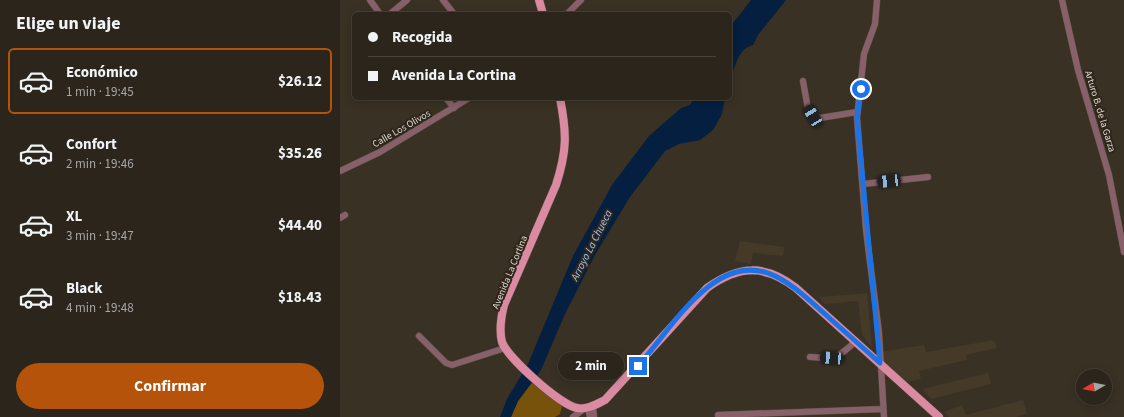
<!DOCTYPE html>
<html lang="es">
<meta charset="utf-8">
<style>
body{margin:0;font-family:"Source Sans 3",sans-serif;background:#373128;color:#f1f3f6;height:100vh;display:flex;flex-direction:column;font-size:15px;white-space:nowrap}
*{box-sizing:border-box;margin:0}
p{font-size:13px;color:#a6a5a3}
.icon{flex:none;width:22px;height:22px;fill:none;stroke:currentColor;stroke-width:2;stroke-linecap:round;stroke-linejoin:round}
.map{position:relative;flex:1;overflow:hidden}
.side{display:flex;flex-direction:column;background:#2b251b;width:340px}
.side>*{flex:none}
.top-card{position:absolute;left:12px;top:12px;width:380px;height:88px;border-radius:6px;box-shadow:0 2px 10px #0003,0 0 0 1px #47423a;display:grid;align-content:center;height:88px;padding:0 16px;background:#2b251b}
.needle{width:26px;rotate:261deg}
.fabs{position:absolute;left:736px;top:369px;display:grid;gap:8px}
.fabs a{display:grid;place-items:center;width:36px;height:36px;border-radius:50%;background:#2b251b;box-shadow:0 2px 10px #0003,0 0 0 1px #47423a;font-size:20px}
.end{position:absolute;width:18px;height:18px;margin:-9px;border:5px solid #1a73e8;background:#fff;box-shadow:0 0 0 2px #fff}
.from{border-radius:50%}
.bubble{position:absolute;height:28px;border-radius:14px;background:#2b251b;box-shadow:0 2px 10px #0003,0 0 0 1px #47423a;font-size:13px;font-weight:700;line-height:28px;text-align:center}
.car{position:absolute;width:12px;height:24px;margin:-12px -6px;border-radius:5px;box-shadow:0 0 3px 1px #0007;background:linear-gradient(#222 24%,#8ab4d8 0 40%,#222 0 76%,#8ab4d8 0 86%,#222 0)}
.top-card b{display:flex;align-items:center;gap:14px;height:38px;font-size:15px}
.top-card b+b{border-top:1px solid #47423a}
.top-card i{width:10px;height:10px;background:#f1f3f6}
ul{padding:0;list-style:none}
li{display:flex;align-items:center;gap:12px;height:66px;margin:0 8px 6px;padding:0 8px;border:2px solid transparent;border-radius:6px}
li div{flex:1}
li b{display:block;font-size:15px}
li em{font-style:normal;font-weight:700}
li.active{border-color:#b45309}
li>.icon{width:36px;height:36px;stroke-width:1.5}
h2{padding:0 16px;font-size:18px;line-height:48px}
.cta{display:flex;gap:8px;margin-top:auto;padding:8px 16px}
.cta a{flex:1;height:46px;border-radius:24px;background:#b45309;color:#fff;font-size:16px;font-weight:700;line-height:46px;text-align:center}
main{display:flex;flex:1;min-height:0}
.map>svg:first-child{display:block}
.built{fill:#453a28}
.green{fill:#76520b}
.water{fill:#051f40}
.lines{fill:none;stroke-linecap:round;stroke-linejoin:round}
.minor-casing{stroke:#574f43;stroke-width:7}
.major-casing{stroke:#574f43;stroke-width:9}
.minor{stroke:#88606a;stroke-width:6}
.major{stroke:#db8ba1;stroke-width:8}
.route{stroke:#1a73e8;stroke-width:5}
.labels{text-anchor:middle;stroke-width:4;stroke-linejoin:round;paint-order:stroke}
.street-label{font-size:10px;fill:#ded9d1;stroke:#2f271b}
.water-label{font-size:11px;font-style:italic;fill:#9cc5fc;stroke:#2f271b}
</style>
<main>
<section class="side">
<h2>Elige un viaje</h2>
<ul>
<li class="active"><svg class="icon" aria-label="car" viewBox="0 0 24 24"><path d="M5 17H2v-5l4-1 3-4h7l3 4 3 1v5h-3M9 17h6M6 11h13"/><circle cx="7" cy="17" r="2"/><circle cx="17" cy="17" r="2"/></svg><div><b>Económico</b><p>1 min · 19:45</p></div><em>$26.12</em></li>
<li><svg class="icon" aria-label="car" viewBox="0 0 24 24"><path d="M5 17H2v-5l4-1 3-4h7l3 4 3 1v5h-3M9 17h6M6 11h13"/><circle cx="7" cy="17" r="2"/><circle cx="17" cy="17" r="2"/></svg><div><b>Confort</b><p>2 min · 19:46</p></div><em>$35.26</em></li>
<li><svg class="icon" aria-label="car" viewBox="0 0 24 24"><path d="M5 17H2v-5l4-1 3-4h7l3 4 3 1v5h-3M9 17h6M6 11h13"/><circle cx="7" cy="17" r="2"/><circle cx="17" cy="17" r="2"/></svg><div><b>XL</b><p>3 min · 19:47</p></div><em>$44.40</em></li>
<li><svg class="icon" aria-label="car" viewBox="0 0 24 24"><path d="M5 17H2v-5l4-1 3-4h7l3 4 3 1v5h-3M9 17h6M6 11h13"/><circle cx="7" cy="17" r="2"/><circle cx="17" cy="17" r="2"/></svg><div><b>Black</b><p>4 min · 19:48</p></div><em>$18.43</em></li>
</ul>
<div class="cta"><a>Confirmar</a></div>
</section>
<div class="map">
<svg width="784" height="417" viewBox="0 0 784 417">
<rect width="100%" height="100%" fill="#393124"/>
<!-- built -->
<path class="built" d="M 400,241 L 445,247 L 443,256 L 413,253 L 411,264 L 395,261 Z
M 527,293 L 532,348 L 522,335 L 518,301 L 485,304 L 479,297 Z
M 654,340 L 657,348 L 626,355 L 627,360 L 579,371 L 581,379 L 567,382 L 541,360 L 540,352 L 584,345 L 586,352 Z
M 648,373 L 651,384 L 591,399 L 582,389 Z
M 683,400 L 687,414 L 676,417 L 609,417 L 604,412 L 622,405 L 626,415 Z"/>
<!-- green -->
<path class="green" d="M 192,383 L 222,406 L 220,414 L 215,417 L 171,417 L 178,401 Z"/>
<!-- water -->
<path class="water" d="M 411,0 L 446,0 L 418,35 L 413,45 C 397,49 395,68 390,82 L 390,27 Z
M 354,98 L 385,98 L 382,114 L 373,130 L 360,140 L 339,144 L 325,151 L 290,197 L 256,253 L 225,314 L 201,370 L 178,401 L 171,417 L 160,417 L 167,399 L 188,364 L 233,256 L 272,185 L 309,136 L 341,108 L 350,105 Z"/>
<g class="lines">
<defs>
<path id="minor" d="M 30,0 L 40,14
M 103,0 L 114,14
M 537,0 L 535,24 L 524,54 L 517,118 L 526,230 L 539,333 L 544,417
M 722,0 L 738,70 L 769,175 L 784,252
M 50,14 L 67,0
M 227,14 L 241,0
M 463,81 L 468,109 L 473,116 L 480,118 L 517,112
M 106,98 L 114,108
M 0,171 L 40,152 L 129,98
M 523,184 L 588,177
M 0,218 L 5,215
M 79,336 L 106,363 L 112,365 L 165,348
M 470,357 C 497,359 496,359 516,341
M 253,406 L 254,417
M 248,408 L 250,417
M 378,415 L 543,409
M 233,417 L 244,409"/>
<path id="major" d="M 199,0 L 203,14
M 220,98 C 227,134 227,151 216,185 L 164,305 C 161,317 159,330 162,342 C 167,357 220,405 237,408 C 247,410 257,404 265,400 L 367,288 C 399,265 425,264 456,288 L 599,417"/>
</defs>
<!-- minor casing -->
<use href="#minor" class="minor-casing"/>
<!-- major casing -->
<use href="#major" class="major-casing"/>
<!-- minor -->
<use href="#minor" class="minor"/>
<!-- major -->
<use href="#major" class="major"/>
</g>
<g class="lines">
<!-- route -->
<path class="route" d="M 298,366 C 321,340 341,308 368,287 C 417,249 449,282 486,315 C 504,331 522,347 540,363 L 517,118 L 521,89"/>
</g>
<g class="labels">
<!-- street labels -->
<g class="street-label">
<text transform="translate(761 111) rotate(73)" y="4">Arturo B. de la Garza</text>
<text transform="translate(61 128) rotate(-30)" y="4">Calle Los Olivos</text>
<text transform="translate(169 272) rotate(-68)" y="4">Avenida La Cortina</text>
</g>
<!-- water labels -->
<g class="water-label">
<text transform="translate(251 245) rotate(-63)" y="4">Arroyo La Chueca</text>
</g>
</g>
</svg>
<div class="fabs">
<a><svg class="needle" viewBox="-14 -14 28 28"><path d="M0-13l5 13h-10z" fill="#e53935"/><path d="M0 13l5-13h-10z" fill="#a6a5a3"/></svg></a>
</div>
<i class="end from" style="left:521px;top:89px"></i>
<i class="end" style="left:298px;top:366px"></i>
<div class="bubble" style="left:218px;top:352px;width:66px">2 min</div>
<i class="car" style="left:473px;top:116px;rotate:329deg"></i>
<i class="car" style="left:549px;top:181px;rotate:264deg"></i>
<i class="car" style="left:492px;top:358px;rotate:274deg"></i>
<div class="top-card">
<b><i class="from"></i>Recogida</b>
<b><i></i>Avenida La Cortina</b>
</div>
</div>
</main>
